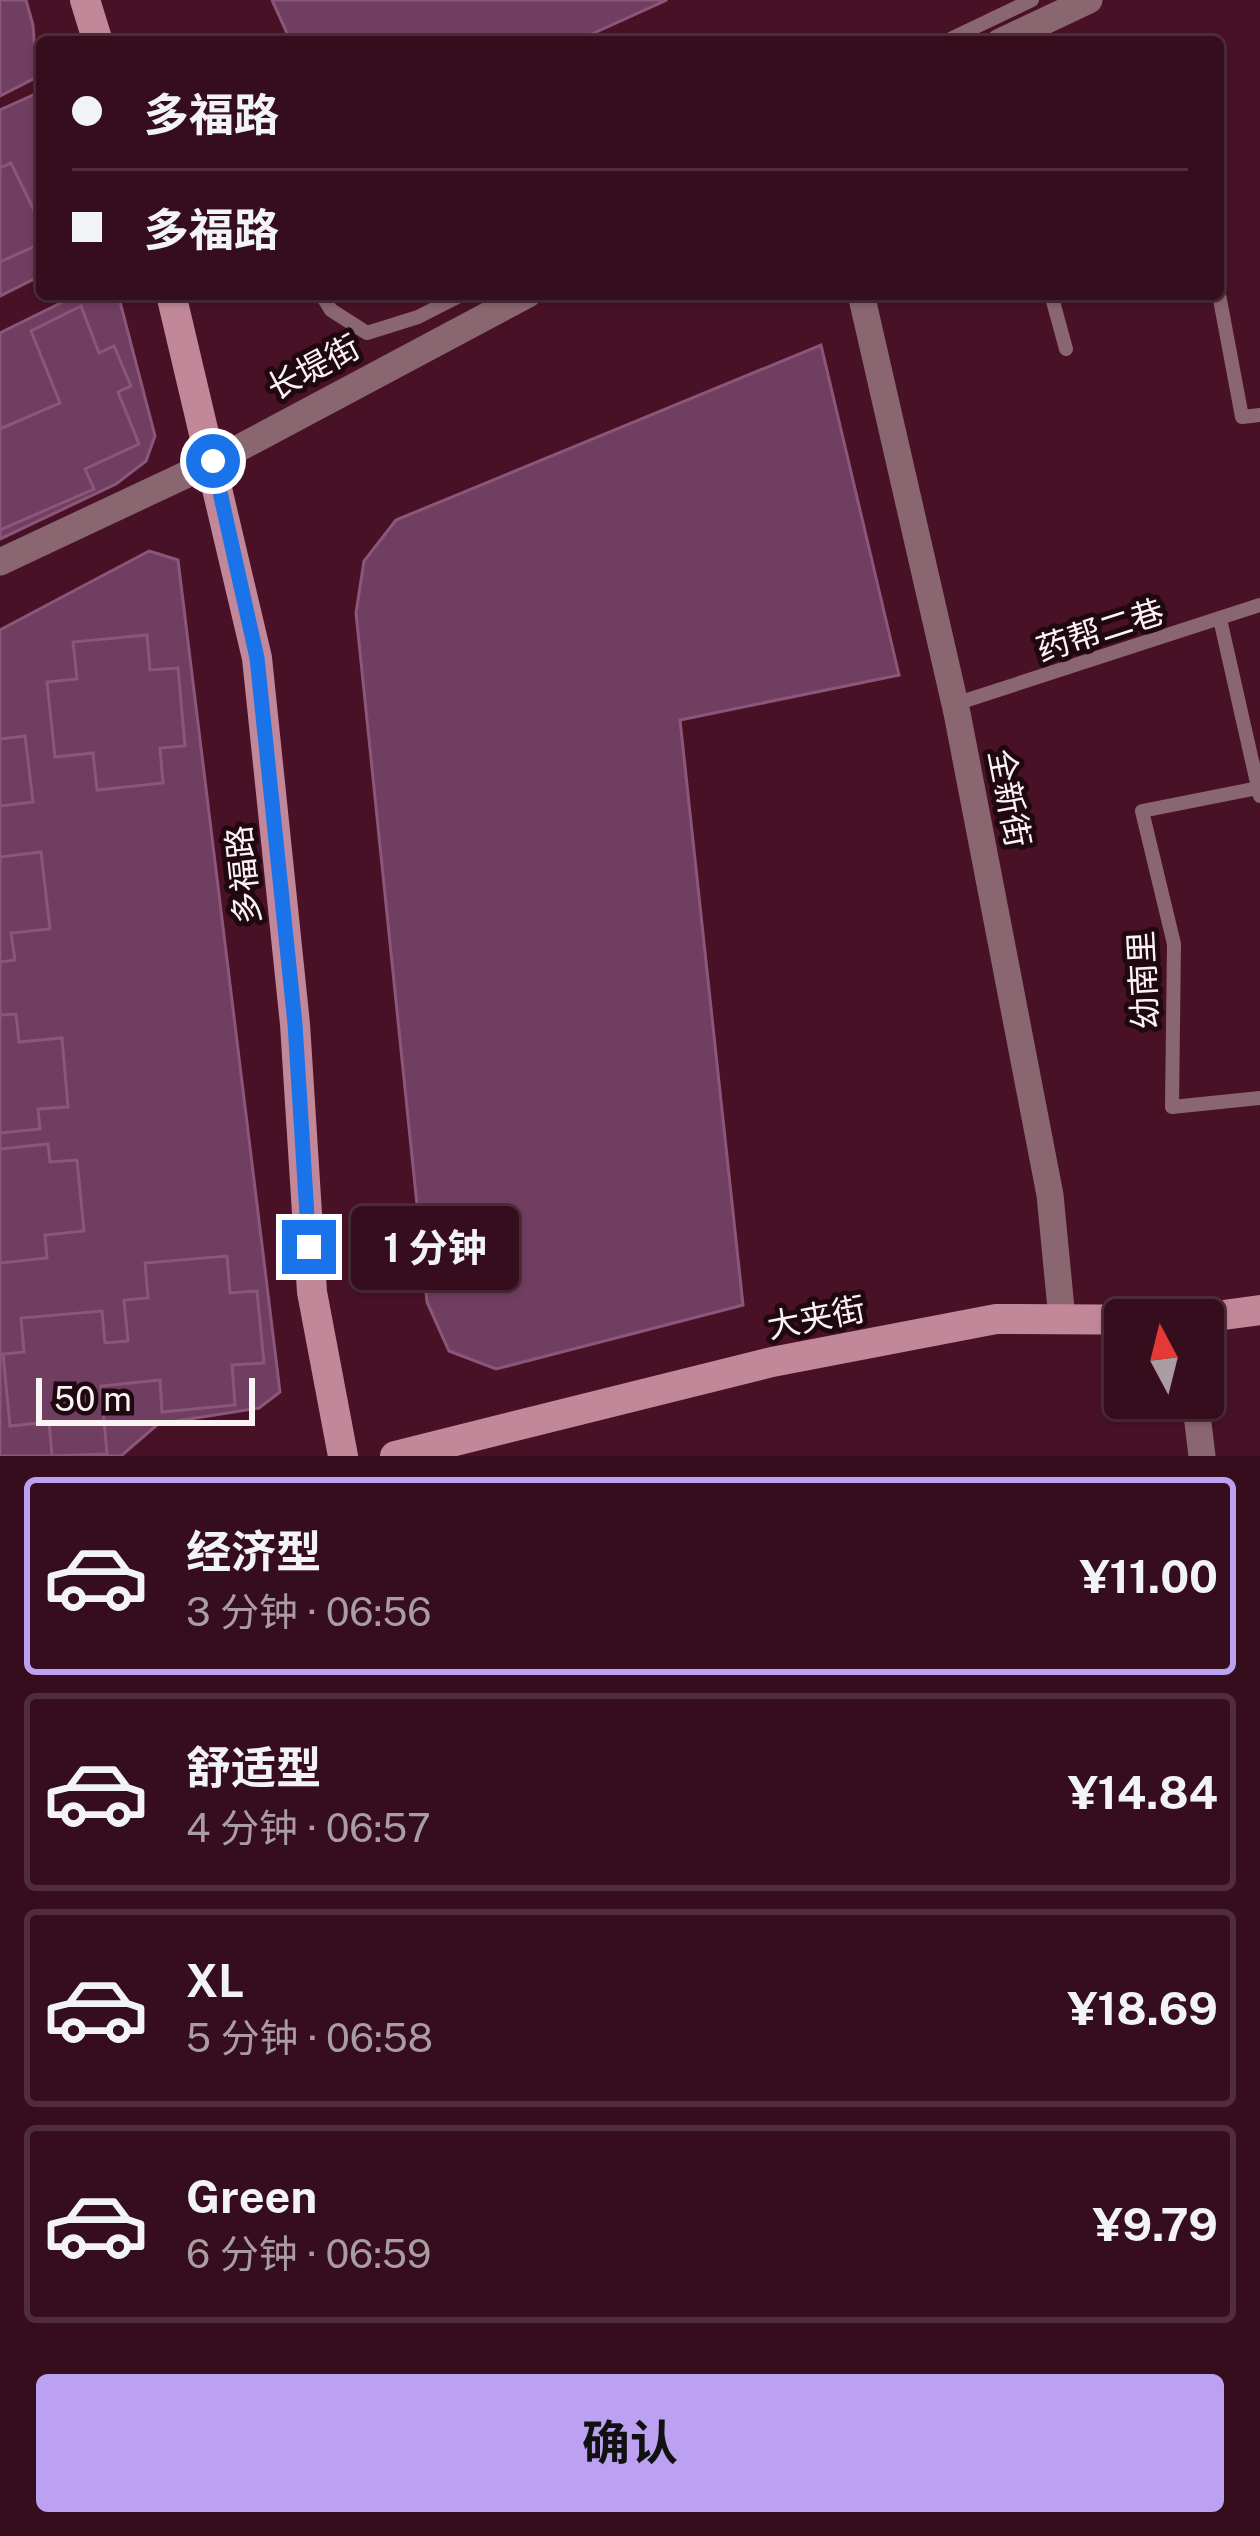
<!DOCTYPE html>
<html lang="zh">
<meta charset="utf-8">
<style>
body{margin:0;font-family:"Public Sans","Noto Sans SC",sans-serif;background:#3d1625;color:#f1f3f6;height:100vh;display:flex;flex-direction:column;font-size:45px;white-space:nowrap}
*{box-sizing:border-box;margin:0}
p{font-size:39px;color:#aa9ca3}
.icon{flex:none;width:66px;height:66px;fill:none;stroke:currentColor;stroke-width:2;stroke-linecap:round;stroke-linejoin:round}
.map{position:relative;height:1456px;overflow:hidden}
.sheet{display:flex;flex-direction:column;background:#360d1c;flex:1}
.sheet>*{flex:none}
.top-card{position:absolute;left:36px;top:36px;width:1188px;height:264px;border-radius:12px;box-shadow:0 3px 9px #0004,0 0 0 3px #502d3b;display:grid;align-content:center;height:264px;padding:0 36px;background:#360d1c}
.needle{width:78px;rotate:353deg}
.buttons{position:absolute;left:1104px;top:1299px;display:grid;gap:24px}
.buttons a{display:grid;place-items:center;width:120px;height:120px;border-radius:12px;background:#360d1c;box-shadow:0 3px 9px #0004,0 0 0 3px #502d3b;font-size:60px}
.scale{position:absolute;left:36px;bottom:30px;width:219px;box-sizing:border-box;padding-left:12px;border:6px solid #faf3f4;border-top:0;font-size:33px;line-height:42px;white-space:nowrap;color:#faf3f4;-webkit-text-stroke:9px #200810;paint-order:stroke}
.end{position:absolute;width:54px;height:54px;margin:-27px;border:15px solid #1a73e8;background:#fff;box-shadow:0 0 0 6px #fff}
.from{border-radius:50%}
.bubble{position:absolute;height:84px;border-radius:12px;background:#360d1c;box-shadow:0 3px 9px #0004,0 0 0 3px #502d3b;font-size:39px;font-weight:700;line-height:84px;text-align:center}
.top-card b{display:flex;align-items:center;gap:42px;height:114px;font-size:45px}
.top-card b+b{border-top:3px solid #502d3b}
.top-card i{width:30px;height:30px;background:#f1f3f6}
ul{padding:21px 0 0;list-style:none}
li{display:flex;align-items:center;gap:36px;height:198px;margin:0 24px 18px;padding:0 12px;border:6px solid #502d3b;border-radius:12px}
li div{flex:1}
li b{display:block;font-size:45px}
li em{font-style:normal;font-weight:700}
li.on{border-color:#bca0f2}
li>.icon{width:108px;height:108px;stroke-width:1.5}
.cta{display:flex;gap:24px;margin-top:auto;padding:24px 36px}
.cta a{flex:1;height:138px;border-radius:12px;background:#bca0f2;color:#111;font-size:48px;font-weight:700;line-height:138px;text-align:center}
.map>svg:first-child{display:block}
.building{fill:#703e60;stroke:#8b5679;stroke-width:3}
.lines{fill:none;stroke-linecap:round;stroke-linejoin:round}
.lane{stroke:#8a6670;stroke-width:14}
.street{stroke:#8a6670;stroke-width:27}
.secondary{stroke:#c28899;stroke-width:30}
.route{stroke:#1a73e8;stroke-width:15}
.labels{text-anchor:middle;stroke-width:10;stroke-linejoin:round;paint-order:stroke}
.street-label{font-size:33px;fill:#faf3f4;stroke:#200810}
</style>
<div class="map">
<svg width="1260" height="1456" viewBox="0 0 1260 1456">
<rect width="100%" height="100%" fill="#481126"/>
<!-- building -->
<path class="building" d="M 0,0 L 26,0 L 33,25 L 37,77 L 0,96 Z
M 272,0 L 667,0 L 574,42 L 291,42 Z
M 42,91 L 42,275 L 0,296 L 0,110 Z
M 42,91 L 42,227 L 11,163 L 0,168 L 0,110 Z
M 42,243 L 42,275 L 0,296 L 0,262 Z
M 79,294 L 118,294 L 155,436 L 146,461 L 116,484 L 0,539 L 0,333 Z
M 81,306 L 99,353 L 114,346 L 131,386 L 118,392 L 139,444 L 85,469 L 94,489 L 0,530 L 0,429 L 60,403 L 31,331 Z
M 821,345 L 899,675 L 680,720 L 743,1305 L 496,1369 L 449,1351 L 427,1302 L 356,613 L 364,561 L 396,520 Z
M 149,551 L 178,560 L 280,1392 L 259,1408 L 158,1424 L 121,1456 L 0,1456 L 0,630 Z
M 147,635 L 150,670 L 178,668 L 185,746 L 160,748 L 163,783 L 97,790 L 93,753 L 55,757 L 47,682 L 77,679 L 73,642 Z
M 25,736 L 33,802 L 0,806 L 0,739 Z
M 41,852 L 50,929 L 11,933 L 15,960 L 0,962 L 0,857 Z
M 16,1014 L 19,1042 L 62,1038 L 68,1107 L 38,1109 L 40,1129 L 0,1133 L 0,1015 Z
M 48,1144 L 50,1162 L 77,1160 L 84,1231 L 45,1235 L 47,1258 L 0,1263 L 0,1149 Z
M 227,1256 L 230,1293 L 257,1291 L 264,1363 L 232,1365 L 235,1405 L 162,1412 L 160,1380 L 101,1386 L 107,1454 L 52,1456 L 49,1422 L 10,1426 L 3,1354 L 24,1352 L 21,1318 L 102,1311 L 105,1343 L 128,1341 L 124,1300 L 148,1298 L 145,1263 Z"/>
<g class="lines">
<!-- lane -->
<path class="lane" d="M 944,42 L 1032,0
M 1218,289 L 1242,417 L 1260,415
M 321,294 L 331,310 L 367,333 L 418,317 L 463,294
M 1051,294 L 1066,349
M 1220,619 L 1260,796
M 955,704 L 1260,605
M 1258,788 L 1142,811 L 1174,944 L 1172,1107 L 1260,1098"/>
<!-- street -->
<path class="street" d="M 1000,42 L 1089,0
M 861,294 L 957,713 L 1050,1195 L 1062,1319
M 0,562 L 213,462 L 528,294
M 1195,1398 L 1202,1456"/>
<!-- secondary -->
<path class="secondary" d="M 85,0 L 98,42
M 171,294 L 257,658 L 295,1024 L 312,1292 L 343,1456
M 395,1456 L 772,1362 L 996,1319 L 1186,1320 L 1260,1310"/>
</g>
<g class="lines">
<!-- route -->
<path class="route" d="M 213,461 L 257,658 L 295,1024 L 309,1247"/>
</g>
<g class="labels">
<!-- street labels -->
<g class="street-label">
<text transform="translate(313 367) rotate(-28)" y="12">长堤街</text>
<text transform="translate(1100 630) rotate(-18)" y="12">药帮二巷</text>
<text transform="translate(1010 798) rotate(79)" y="12">全新街</text>
<text transform="translate(243 875) rotate(-96)" y="12">多福路</text>
<text transform="translate(1143 980) rotate(-93)" y="12">幼南里</text>
<text transform="translate(816 1317) rotate(-11)" y="12">大夹街</text>
</g>
</g>
</svg>
<div class="buttons">
<a><svg class="needle" viewBox="-14 -14 28 28"><path d="M0-13l5 13h-10z" fill="#e53935"/><path d="M0 13l5-13h-10z" fill="#aa9ca3"/></svg></a>
</div>
<div class="scale">50 m</div>
<i class="end from" style="left:213px;top:461px"></i>
<i class="end" style="left:309px;top:1247px"></i>
<div class="bubble" style="left:351px;top:1206px;width:168px">1 分钟</div>
<div class="top-card">
<b><i class="from"></i>多福路</b>
<b><i></i>多福路</b>
</div>
</div>
<section class="sheet">
<ul>
<li class="on"><svg class="icon" aria-label="car" viewBox="0 0 24 24"><path d="M5 17H2v-5l4-1 3-4h7l3 4 3 1v5h-3M9 17h6M6 11h13"/><circle cx="7" cy="17" r="2"/><circle cx="17" cy="17" r="2"/></svg><div><b>经济型</b><p>3 分钟 · 06:56</p></div><em>¥11.00</em></li>
<li><svg class="icon" aria-label="car" viewBox="0 0 24 24"><path d="M5 17H2v-5l4-1 3-4h7l3 4 3 1v5h-3M9 17h6M6 11h13"/><circle cx="7" cy="17" r="2"/><circle cx="17" cy="17" r="2"/></svg><div><b>舒适型</b><p>4 分钟 · 06:57</p></div><em>¥14.84</em></li>
<li><svg class="icon" aria-label="car" viewBox="0 0 24 24"><path d="M5 17H2v-5l4-1 3-4h7l3 4 3 1v5h-3M9 17h6M6 11h13"/><circle cx="7" cy="17" r="2"/><circle cx="17" cy="17" r="2"/></svg><div><b>XL</b><p>5 分钟 · 06:58</p></div><em>¥18.69</em></li>
<li><svg class="icon" aria-label="car" viewBox="0 0 24 24"><path d="M5 17H2v-5l4-1 3-4h7l3 4 3 1v5h-3M9 17h6M6 11h13"/><circle cx="7" cy="17" r="2"/><circle cx="17" cy="17" r="2"/></svg><div><b>Green</b><p>6 分钟 · 06:59</p></div><em>¥9.79</em></li>
</ul>
<div class="cta"><a>确认</a></div>
</section>
